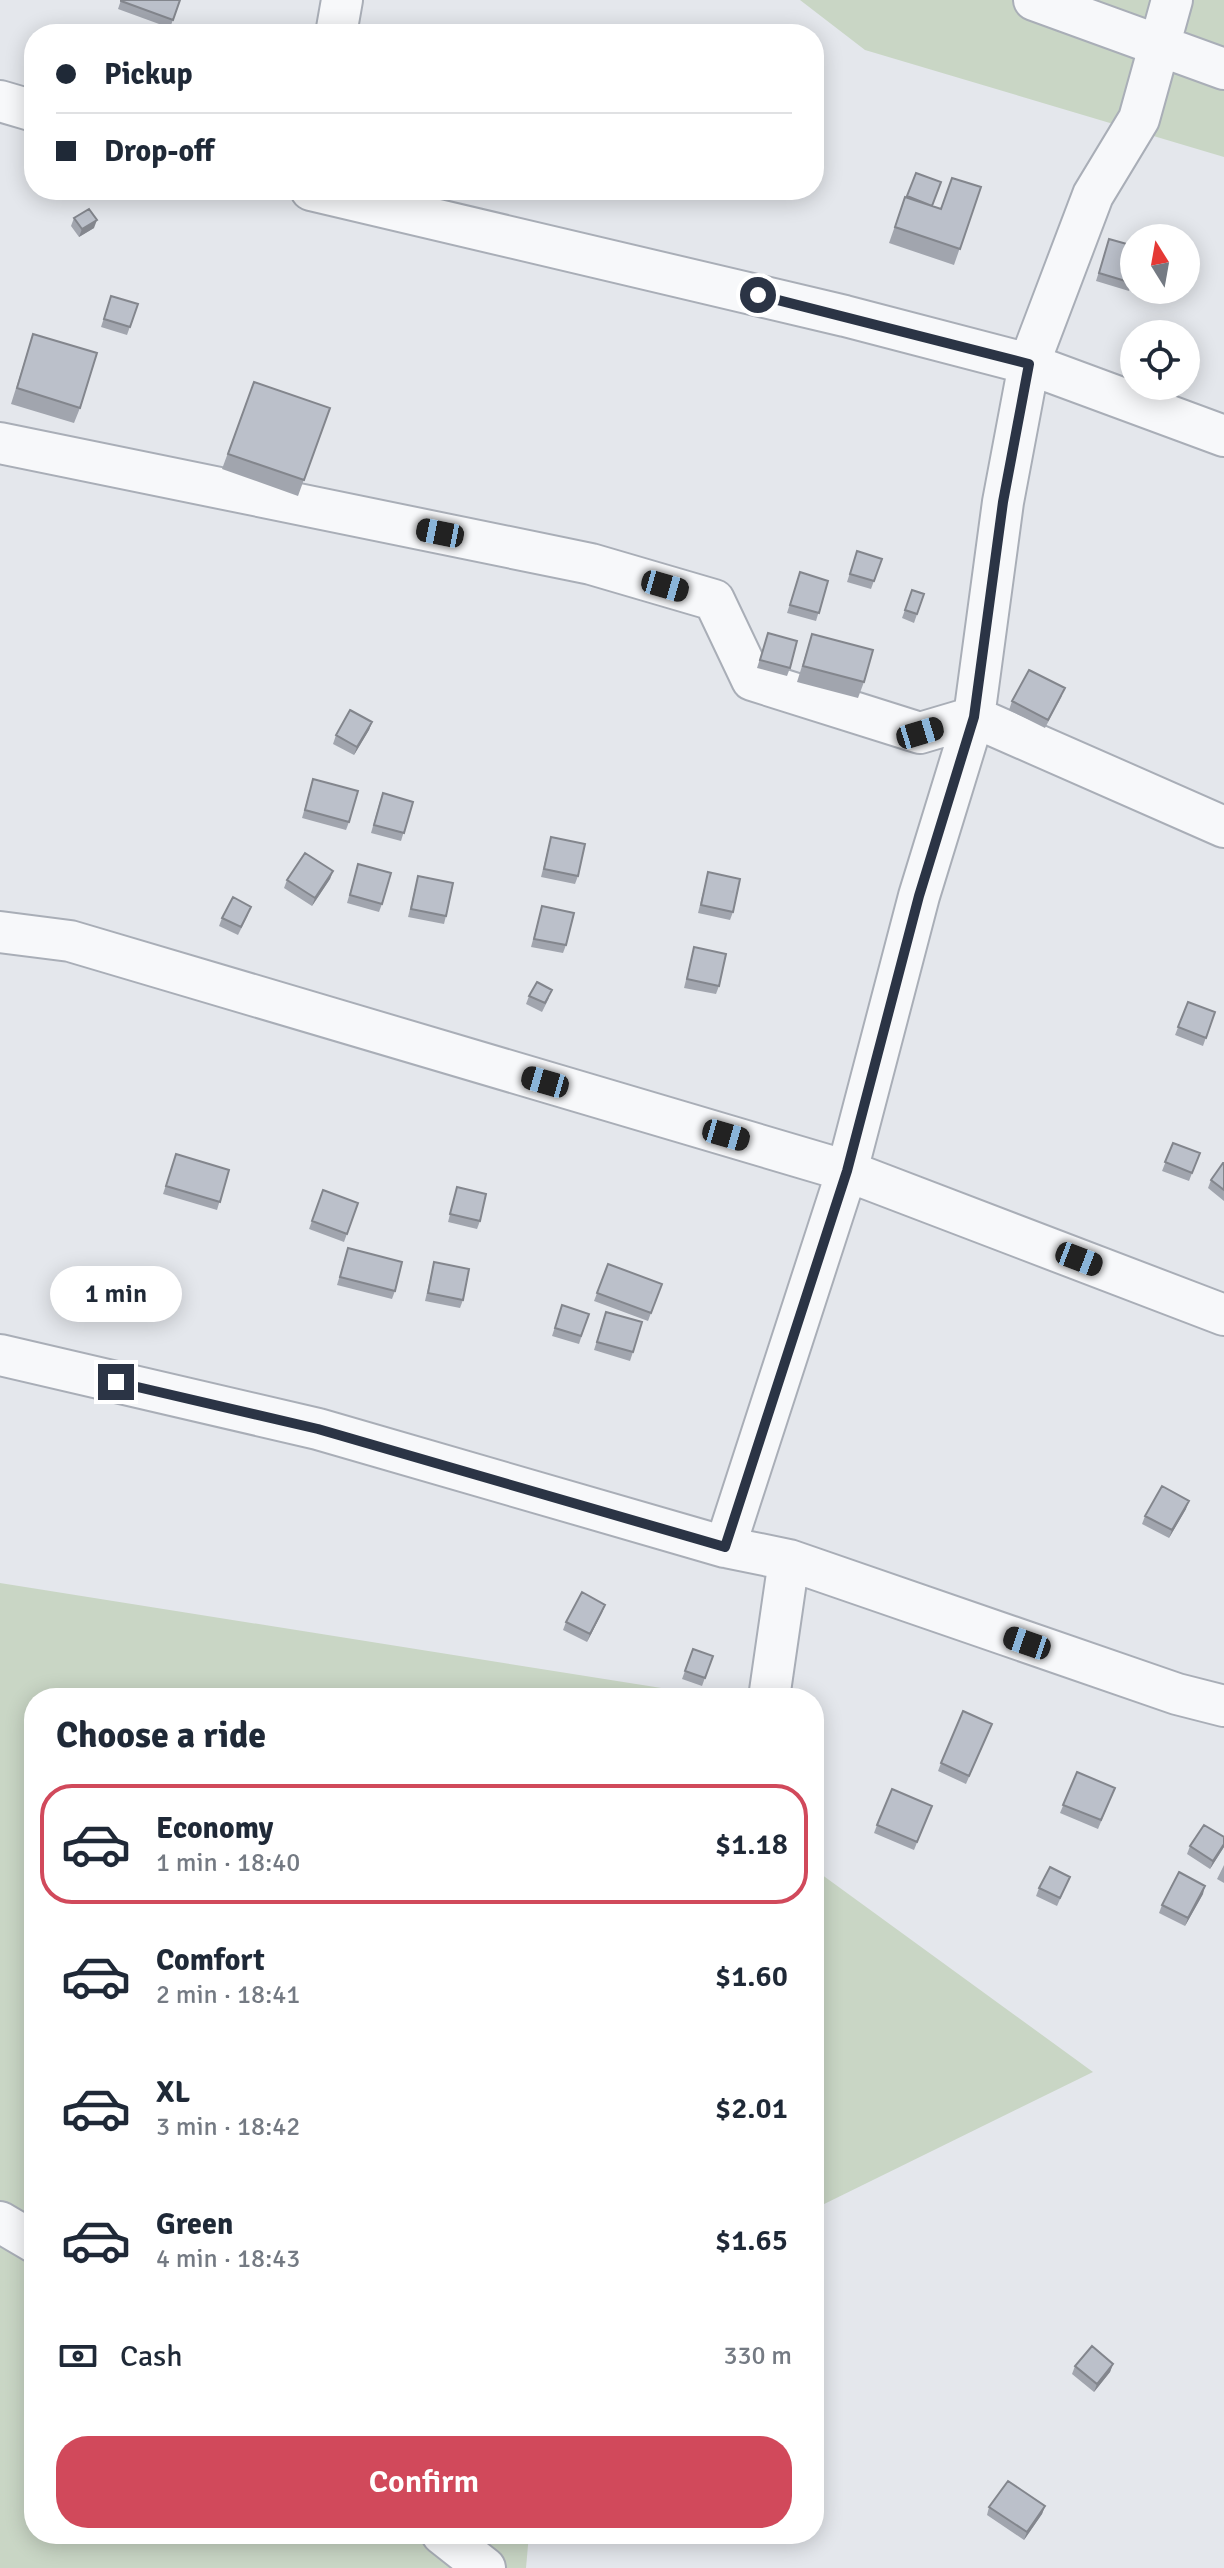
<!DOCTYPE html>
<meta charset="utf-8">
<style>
body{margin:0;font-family:Signika,sans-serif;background:#f2f2f3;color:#1f2937;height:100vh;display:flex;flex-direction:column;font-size:30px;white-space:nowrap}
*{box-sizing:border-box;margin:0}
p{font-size:26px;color:#747a83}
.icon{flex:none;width:44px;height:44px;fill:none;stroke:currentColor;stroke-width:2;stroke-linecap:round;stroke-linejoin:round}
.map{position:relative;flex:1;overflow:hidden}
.panel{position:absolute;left:24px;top:1688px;width:800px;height:856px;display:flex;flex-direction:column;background:#fff;border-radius:32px;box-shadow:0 4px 20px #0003}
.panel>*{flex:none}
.guide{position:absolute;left:24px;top:24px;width:800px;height:176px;border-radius:32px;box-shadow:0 4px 20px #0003;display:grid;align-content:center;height:176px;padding:0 32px;background:#fff}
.needle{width:52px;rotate:349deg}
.tools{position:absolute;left:1120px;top:224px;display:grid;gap:16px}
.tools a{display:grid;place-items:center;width:80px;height:80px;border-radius:50%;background:#fff;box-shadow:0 4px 20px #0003;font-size:40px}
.end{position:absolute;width:36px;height:36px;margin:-18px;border:10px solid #2b3445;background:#fff;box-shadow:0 0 0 4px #fff}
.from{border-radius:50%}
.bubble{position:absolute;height:56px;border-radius:28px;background:#fff;box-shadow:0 4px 20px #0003;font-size:26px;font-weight:600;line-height:56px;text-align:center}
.car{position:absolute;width:24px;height:48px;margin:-24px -12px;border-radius:10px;box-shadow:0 0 6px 2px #0007;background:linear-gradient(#222 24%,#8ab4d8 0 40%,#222 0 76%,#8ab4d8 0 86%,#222 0)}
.guide b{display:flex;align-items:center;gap:28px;height:76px;font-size:30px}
.guide b+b{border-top:2px solid #e0e1e3}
.guide i{width:20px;height:20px;background:#1f2937}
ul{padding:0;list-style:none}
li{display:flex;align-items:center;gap:24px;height:120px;margin:0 16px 12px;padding:0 16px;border:4px solid transparent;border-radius:32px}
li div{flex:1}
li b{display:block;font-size:30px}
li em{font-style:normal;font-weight:600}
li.selected{border-color:#d1495b}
li>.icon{width:72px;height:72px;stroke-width:1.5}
h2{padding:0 32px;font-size:36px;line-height:96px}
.pay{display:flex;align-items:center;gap:20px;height:88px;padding:0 32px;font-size:30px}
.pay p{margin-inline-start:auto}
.primary-button{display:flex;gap:16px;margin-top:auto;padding:16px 32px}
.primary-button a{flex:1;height:92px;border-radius:32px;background:#d1495b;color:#fff;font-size:32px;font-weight:600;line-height:92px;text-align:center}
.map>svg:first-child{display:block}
.green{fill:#c9d6c5}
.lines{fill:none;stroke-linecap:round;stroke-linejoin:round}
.street-casing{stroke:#a9aeb7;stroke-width:44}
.street{stroke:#f7f8fa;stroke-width:40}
.wall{fill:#a1a5ae}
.shaded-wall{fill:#83868d}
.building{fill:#bbc0ca;stroke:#83868d;stroke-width:2}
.route{stroke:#2b3445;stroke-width:10}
</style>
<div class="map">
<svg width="1224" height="2568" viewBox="0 0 1224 2568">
<rect width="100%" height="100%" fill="#e4e7ec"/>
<!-- green -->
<path class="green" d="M 800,0 L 1224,0 L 1224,157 L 865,50 Z
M 0,1583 L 674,1690 L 680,1698 L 34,1698 L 34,2534 L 529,2534 L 526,2568 L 0,2568 Z
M 814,1869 L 1093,2072 L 814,2209 Z"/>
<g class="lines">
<defs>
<path id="street" d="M 1034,0 L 1224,69
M 336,34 L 342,0
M 0,101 L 34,111
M 311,190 L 845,316 L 1029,364 L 1224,436
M 0,443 L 591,564 L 714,600 L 752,680 L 920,733 L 974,717 L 1224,827
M 0,932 L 70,941 L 847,1171 L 1224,1315
M 0,1355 L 318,1429 L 725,1547 L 789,1560 L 1177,1694 L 1224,1706
M 725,1547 L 847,1171 L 919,896 L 974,717 L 1003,502 L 1029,364 L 1093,195 L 1139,119 L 1172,0
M 769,1698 L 789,1560
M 0,2222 L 34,2242
M 442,2534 L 485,2568"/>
</defs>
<!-- street casing -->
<use href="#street" class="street-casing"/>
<!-- street -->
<use href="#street" class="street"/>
</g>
<!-- wall -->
<path class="wall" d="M 121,0 L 180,0 L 170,28 L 118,9 Z
M 916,173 L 932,206 L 941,209 L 981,187 L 954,265 L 889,243 L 905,197 L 906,198 Z
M 74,218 L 94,228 L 79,237 L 71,226 Z
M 1109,239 L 1134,276 L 1129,291 L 1096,281 Z
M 111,296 L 138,304 L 127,335 L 101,327 Z
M 33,334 L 80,408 L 74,423 L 11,404 Z
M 254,382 L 330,408 L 298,496 L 222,469 Z
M 857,551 L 882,559 L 871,589 L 847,582 Z
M 800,572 L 828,581 L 816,621 L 787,613 Z
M 912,590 L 924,594 L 914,623 L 902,618 Z
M 768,633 L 790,668 L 787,676 L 757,668 Z
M 812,634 L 864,682 L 858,698 L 797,682 Z
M 1062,696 L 1045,728 L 1009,710 L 1012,701 Z
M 372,722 L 369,730 L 354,755 L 333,744 L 336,735 Z
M 313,779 L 349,822 L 346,830 L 302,818 Z
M 380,801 L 413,802 L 401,841 L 371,833 Z
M 551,837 L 578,876 L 575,884 L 541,877 Z
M 358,864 L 382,904 L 379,912 L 347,903 Z
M 333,871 L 330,879 L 312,906 L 284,888 L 287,880 Z
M 708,872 L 733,912 L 730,920 L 698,913 Z
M 418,876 L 446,916 L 444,924 L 408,917 Z
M 542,906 L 566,945 L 563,953 L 531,947 Z
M 248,915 L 238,935 L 219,926 L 222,918 Z
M 694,947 L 719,986 L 716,994 L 684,988 Z
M 529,996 L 549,998 L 542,1012 L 526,1004 Z
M 1188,1002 L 1215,1012 L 1203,1046 L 1175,1035 Z
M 1173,1143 L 1200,1153 L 1189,1181 L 1162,1171 Z
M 176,1154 L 229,1170 L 217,1210 L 163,1194 Z
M 1224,1163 L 1224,1201 L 1208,1188 L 1211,1180 Z
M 457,1187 L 480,1221 L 477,1229 L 448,1222 Z
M 323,1190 L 358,1203 L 344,1242 L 309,1229 Z
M 348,1248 L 395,1291 L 392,1299 L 337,1285 Z
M 434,1262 L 463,1300 L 460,1308 L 425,1301 Z
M 608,1264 L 662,1284 L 648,1321 L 594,1301 Z
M 562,1305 L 589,1314 L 579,1344 L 552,1336 Z
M 606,1312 L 633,1352 L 630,1361 L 594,1350 Z
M 1186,1509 L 1169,1538 L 1142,1524 L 1145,1516 Z
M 605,1605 L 587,1642 L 563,1630 L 566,1622 Z
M 693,1649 L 713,1656 L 702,1686 L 682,1679 Z
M 992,1724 L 966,1784 L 938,1771 L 941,1763 Z
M 1077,1772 L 1115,1788 L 1098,1829 L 1060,1813 Z
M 932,1806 L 914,1850 L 874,1833 L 877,1825 Z
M 1224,1837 L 1224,1847 L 1210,1869 L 1187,1854 L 1190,1846 Z
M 1224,1865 L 1224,1883 L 1217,1879 Z
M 1070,1877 L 1057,1906 L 1036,1896 L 1039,1888 Z
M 1203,1894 L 1185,1926 L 1159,1913 L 1162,1905 Z
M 1113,2364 L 1110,2372 L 1094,2392 L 1072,2374 L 1075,2366 Z
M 1045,2506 L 1042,2514 L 1024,2540 L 987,2515 L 989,2507 Z"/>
<!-- shaded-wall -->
<path class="shaded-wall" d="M 97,220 L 94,228 L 79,237 L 82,229 Z
M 372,722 L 369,730 L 354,755 L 357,747 Z
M 333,871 L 330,879 L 312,906 L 315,898 Z
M 1189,1501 L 1186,1509 L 1169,1538 L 1172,1530 Z
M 605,1605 L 602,1613 L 587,1642 L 590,1634 Z
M 1224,1844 L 1224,1847 L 1210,1869 L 1213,1861 Z
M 1205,1886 L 1203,1894 L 1185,1926 L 1188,1918 Z
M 1113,2364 L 1110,2372 L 1094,2392 L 1097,2384 Z
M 1045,2506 L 1042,2514 L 1024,2540 L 1027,2532 Z"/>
<!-- building -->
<path class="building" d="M 121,0 L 180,0 L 173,20 L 121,1 Z
M 916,173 L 941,182 L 932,206 L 907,196 Z
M 952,178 L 981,187 L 960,249 L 895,227 L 905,197 L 941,209 Z
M 89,209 L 97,220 L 82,229 L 74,218 Z
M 1109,239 L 1134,246 L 1134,276 L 1132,283 L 1099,273 Z
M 111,296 L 138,304 L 130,327 L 104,319 Z
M 33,334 L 97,353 L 80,408 L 17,388 Z
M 254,382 L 330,408 L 304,480 L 228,454 Z
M 857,551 L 882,559 L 874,581 L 850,574 Z
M 800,572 L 828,581 L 819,613 L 790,605 Z
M 912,590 L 924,594 L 917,614 L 905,610 Z
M 768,633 L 797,641 L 790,668 L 760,660 Z
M 812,634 L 873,650 L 864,682 L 803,666 Z
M 1029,670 L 1065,688 L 1048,720 L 1012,701 Z
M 350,710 L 372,722 L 357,747 L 336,735 Z
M 313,779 L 358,791 L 349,822 L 305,810 Z
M 383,793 L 413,802 L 404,833 L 374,825 Z
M 551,837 L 585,844 L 578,876 L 544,869 Z
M 305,853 L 333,871 L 315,898 L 287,880 Z
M 358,864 L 391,873 L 382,904 L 350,895 Z
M 708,872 L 740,879 L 733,912 L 701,905 Z
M 418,876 L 453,883 L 446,916 L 411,909 Z
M 233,897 L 251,907 L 241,927 L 222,918 Z
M 542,906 L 574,913 L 566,945 L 534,939 Z
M 694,947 L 726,954 L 719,986 L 687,979 Z
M 537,982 L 552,990 L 545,1003 L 529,996 Z
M 1188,1002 L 1215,1012 L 1206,1038 L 1178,1027 Z
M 1173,1143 L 1200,1153 L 1192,1173 L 1165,1162 Z
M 176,1154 L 229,1170 L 220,1202 L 166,1186 Z
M 1223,1163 L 1224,1163 L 1224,1190 L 1211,1180 Z
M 457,1187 L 486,1194 L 480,1221 L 450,1214 Z
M 323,1190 L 358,1203 L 347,1234 L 312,1221 Z
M 348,1248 L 402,1262 L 395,1291 L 340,1277 Z
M 434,1262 L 469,1269 L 463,1300 L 428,1293 Z
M 608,1264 L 662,1284 L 651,1313 L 597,1293 Z
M 562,1305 L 589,1314 L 581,1336 L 555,1328 Z
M 606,1312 L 642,1322 L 633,1352 L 597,1342 Z
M 1162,1486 L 1189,1501 L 1172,1530 L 1145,1516 Z
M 582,1592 L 605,1605 L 590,1634 L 566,1622 Z
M 693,1649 L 713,1656 L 705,1678 L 685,1671 Z
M 699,1690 L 719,1698 L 695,1698 Z
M 963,1711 L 992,1724 L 969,1776 L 941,1763 Z
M 1077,1772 L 1115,1788 L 1101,1820 L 1063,1805 Z
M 892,1789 L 932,1806 L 917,1842 L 877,1825 Z
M 1204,1825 L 1224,1837 L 1224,1844 L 1213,1861 L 1190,1846 Z
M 1050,1867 L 1070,1877 L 1060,1898 L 1039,1888 Z
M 1179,1872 L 1205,1886 L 1188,1918 L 1162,1905 Z
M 1092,2346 L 1113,2364 L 1097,2384 L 1075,2366 Z
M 1008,2481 L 1045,2506 L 1027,2532 L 989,2507 Z"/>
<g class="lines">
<!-- route -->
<path class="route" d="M 116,1382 L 318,1429 L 725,1547 L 847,1171 L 919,896 L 974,717 L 1003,502 L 1029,364 L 758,295"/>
</g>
</svg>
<div class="tools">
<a><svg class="needle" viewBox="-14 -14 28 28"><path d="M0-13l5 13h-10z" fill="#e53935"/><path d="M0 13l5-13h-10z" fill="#747a83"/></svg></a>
<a><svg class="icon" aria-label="locate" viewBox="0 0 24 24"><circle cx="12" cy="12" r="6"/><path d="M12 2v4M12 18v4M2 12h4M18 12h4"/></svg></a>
</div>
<i class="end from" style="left:758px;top:295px"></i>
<i class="end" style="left:116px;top:1382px"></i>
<div class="bubble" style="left:50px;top:1266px;width:132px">1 min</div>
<i class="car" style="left:440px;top:533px;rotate:281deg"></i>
<i class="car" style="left:665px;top:586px;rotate:106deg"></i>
<i class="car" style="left:920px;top:733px;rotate:73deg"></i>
<i class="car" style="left:545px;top:1082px;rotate:286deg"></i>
<i class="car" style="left:726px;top:1135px;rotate:106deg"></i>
<i class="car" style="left:1079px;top:1259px;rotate:111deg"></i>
<i class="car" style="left:1027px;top:1643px;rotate:289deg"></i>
<div class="guide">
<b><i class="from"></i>Pickup</b>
<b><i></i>Drop-off</b>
</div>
<section class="panel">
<h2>Choose a ride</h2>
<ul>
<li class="selected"><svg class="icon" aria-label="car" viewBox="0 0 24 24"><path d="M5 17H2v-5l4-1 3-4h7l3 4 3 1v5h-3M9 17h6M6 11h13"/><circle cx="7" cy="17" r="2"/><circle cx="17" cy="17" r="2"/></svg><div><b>Economy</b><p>1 min · 18:40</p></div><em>$1.18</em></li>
<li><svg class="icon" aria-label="car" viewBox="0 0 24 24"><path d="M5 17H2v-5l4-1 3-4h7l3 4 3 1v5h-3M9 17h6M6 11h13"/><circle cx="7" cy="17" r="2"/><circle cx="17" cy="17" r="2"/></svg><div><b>Comfort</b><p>2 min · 18:41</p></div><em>$1.60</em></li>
<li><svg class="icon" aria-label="car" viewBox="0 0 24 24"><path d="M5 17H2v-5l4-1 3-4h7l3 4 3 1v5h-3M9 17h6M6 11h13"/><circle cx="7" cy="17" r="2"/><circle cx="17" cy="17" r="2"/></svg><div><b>XL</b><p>3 min · 18:42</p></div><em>$2.01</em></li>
<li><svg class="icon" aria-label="car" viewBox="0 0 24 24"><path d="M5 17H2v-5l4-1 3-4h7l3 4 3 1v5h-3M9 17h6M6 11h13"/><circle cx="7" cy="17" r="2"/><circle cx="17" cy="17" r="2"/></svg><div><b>Green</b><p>4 min · 18:43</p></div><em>$1.65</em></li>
</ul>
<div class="pay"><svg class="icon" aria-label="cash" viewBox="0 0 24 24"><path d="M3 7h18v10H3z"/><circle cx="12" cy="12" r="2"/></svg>Cash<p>330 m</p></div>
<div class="primary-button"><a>Confirm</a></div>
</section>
</div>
